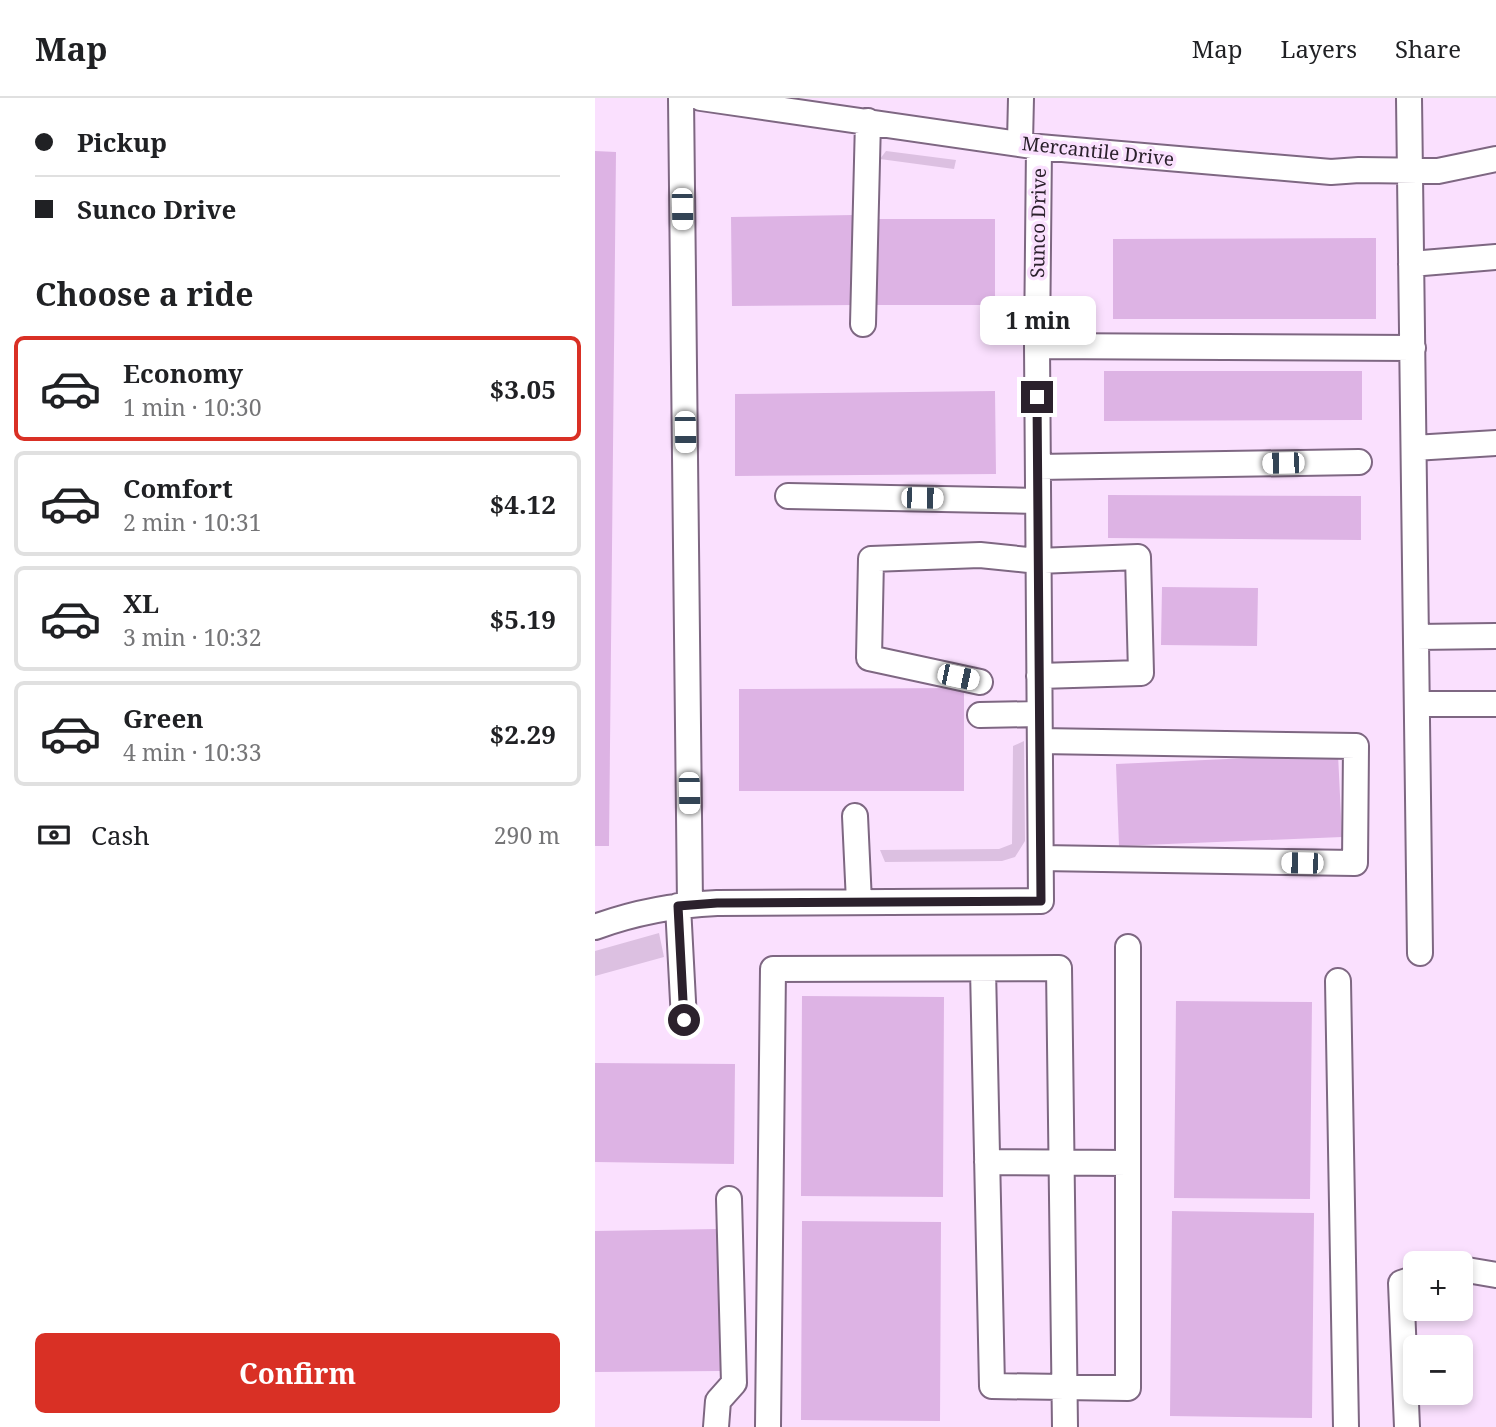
<!DOCTYPE html>
<meta charset="utf-8">
<style>
body{margin:0;font-family:"Noto Serif",serif;background:#f6f6f6;color:#202124;height:100vh;display:flex;flex-direction:column;font-size:26px;white-space:nowrap}
*{box-sizing:border-box;margin:0}
p{font-size:23px;color:#757577}
.icon{flex:none;width:38px;height:38px;fill:none;stroke:currentColor;stroke-width:2;stroke-linecap:round;stroke-linejoin:round}
.map{position:relative;flex:1;overflow:hidden}
.drawer{display:flex;flex-direction:column;background:#fff;width:595px}
.drawer>*{flex:none}
.top-card{display:grid;align-content:center;height:154px;padding:0 35px;background:#fff}
.buttons{position:absolute;left:808px;top:1153px;display:grid;gap:14px}
.buttons a{display:grid;place-items:center;width:70px;height:70px;border-radius:10px;background:#fff;box-shadow:0 4px 10px #0003;font-size:35px}
.end{position:absolute;width:32px;height:32px;margin:-16px;border:9px solid #2b212c;background:#fff;box-shadow:0 0 0 4px #fff}
.from{border-radius:50%}
.bubble{position:absolute;height:49px;border-radius:10px;background:#fff;box-shadow:0 4px 10px #0003;font-size:23px;font-weight:700;line-height:49px;text-align:center}
.car{position:absolute;width:21px;height:42px;margin:-21px -10px;border-radius:9px;box-shadow:0 0 5px 2px #0007;background:linear-gradient(#fff 24%,#345 0 40%,#fff 0 76%,#345 0 86%,#fff 0)}
.top-card b{display:flex;align-items:center;gap:24px;height:66px;font-size:26px}
.top-card b+b{border-top:2px solid #e0e0e0}
.top-card i{width:18px;height:18px;background:#202124}
ul{padding:0;list-style:none}
li{display:flex;align-items:center;gap:21px;height:105px;margin:0 14px 10px;padding:0 21px;border:4px solid #e0e0e0;border-radius:10px}
li div{flex:1}
li b{display:block;font-size:26px}
li em{font-style:normal;font-weight:700}
li.current{border-color:#d93025}
li>.icon{width:63px;height:63px;stroke-width:1.5}
h2{padding:0 35px;font-size:32px;line-height:84px}
.pay{display:flex;align-items:center;gap:18px;height:77px;padding:0 35px;font-size:26px}
.pay p{margin-inline-start:auto}
.button{display:flex;gap:14px;margin-top:auto;padding:14px 35px}
.button a{flex:1;height:80px;border-radius:10px;background:#d93025;color:#fff;font-size:28px;font-weight:700;line-height:80px;text-align:center}
header{display:flex;align-items:center;gap:42px;box-sizing:border-box;height:98px;padding:0 35px;background:#fff;border-bottom:2px solid #e0e0e0}
header strong{font-size:33px}
nav{display:flex;gap:38px;margin-inline-start:auto;font-size:24px}
main{display:flex;flex:1;min-height:0}
.map>svg:first-child{display:block}
.green{fill:#dcc0e1}
.building{fill:#ddb3e4}
.lines{fill:none;stroke-linecap:round;stroke-linejoin:round}
.minor-casing{stroke:#7e6782;stroke-width:28}
.minor{stroke:#fff;stroke-width:24}
.route{stroke:#2b212c;stroke-width:9}
.labels{text-anchor:middle;stroke-width:7;stroke-linejoin:round;paint-order:stroke}
.street-label{font-size:19px;fill:#2b212c;stroke:#fae0fe}
</style>
<header>
<strong>Map</strong>
<nav><a>Map</a><a>Layers</a><a>Share</a></nav>
</header>
<main>
<section class="drawer">
<div class="top-card">
<b><i class="from"></i>Pickup</b>
<b><i></i>Sunco Drive</b>
</div>
<h2>Choose a ride</h2>
<ul>
<li class="current"><svg class="icon" aria-label="car" viewBox="0 0 24 24"><path d="M5 17H2v-5l4-1 3-4h7l3 4 3 1v5h-3M9 17h6M6 11h13"/><circle cx="7" cy="17" r="2"/><circle cx="17" cy="17" r="2"/></svg><div><b>Economy</b><p>1 min · 10:30</p></div><em>$3.05</em></li>
<li><svg class="icon" aria-label="car" viewBox="0 0 24 24"><path d="M5 17H2v-5l4-1 3-4h7l3 4 3 1v5h-3M9 17h6M6 11h13"/><circle cx="7" cy="17" r="2"/><circle cx="17" cy="17" r="2"/></svg><div><b>Comfort</b><p>2 min · 10:31</p></div><em>$4.12</em></li>
<li><svg class="icon" aria-label="car" viewBox="0 0 24 24"><path d="M5 17H2v-5l4-1 3-4h7l3 4 3 1v5h-3M9 17h6M6 11h13"/><circle cx="7" cy="17" r="2"/><circle cx="17" cy="17" r="2"/></svg><div><b>XL</b><p>3 min · 10:32</p></div><em>$5.19</em></li>
<li><svg class="icon" aria-label="car" viewBox="0 0 24 24"><path d="M5 17H2v-5l4-1 3-4h7l3 4 3 1v5h-3M9 17h6M6 11h13"/><circle cx="7" cy="17" r="2"/><circle cx="17" cy="17" r="2"/></svg><div><b>Green</b><p>4 min · 10:33</p></div><em>$2.29</em></li>
</ul>
<div class="pay"><svg class="icon" aria-label="cash" viewBox="0 0 24 24"><path d="M3 7h18v10H3z"/><circle cx="12" cy="12" r="2"/></svg>Cash<p>290 m</p></div>
<div class="button"><a>Confirm</a></div>
</section>
<div class="map">
<svg width="901" height="1329" viewBox="0 0 901 1329">
<rect width="100%" height="100%" fill="#fae0fe"/>
<!-- green -->
<path class="green" d="M 291,53 L 361,62 L 359,71 L 285,61 Z
M 429,643 L 430,743 L 420,759 L 407,763 L 290,764 L 285,752 L 404,751 L 417,746 L 418,648 Z
M 64,835 L 69,859 L 0,878 L 0,853 Z"/>
<!-- building -->
<path class="building" d="M 0,53 L 21,54 L 14,748 L 0,748 Z
M 259,117 L 260,207 L 137,208 L 136,119 Z
M 282,121 L 400,121 L 400,207 L 282,207 Z
M 781,140 L 781,221 L 518,221 L 518,141 Z
M 509,273 L 767,273 L 767,322 L 509,323 Z
M 400,293 L 401,376 L 140,378 L 140,296 Z
M 513,397 L 766,398 L 766,442 L 513,440 Z
M 567,489 L 663,490 L 662,548 L 566,547 Z
M 369,590 L 369,693 L 144,693 L 144,591 Z
M 743,656 L 747,739 L 524,748 L 521,666 Z
M 207,898 L 349,899 L 348,1099 L 206,1098 Z
M 581,903 L 717,904 L 715,1101 L 579,1100 Z
M 0,965 L 140,966 L 139,1066 L 0,1064 Z
M 577,1113 L 719,1115 L 717,1320 L 575,1318 Z
M 207,1123 L 346,1124 L 345,1323 L 206,1322 Z
M 123,1131 L 125,1273 L 0,1274 L 0,1133 Z"/>
<g class="lines">
<defs>
<path id="minor" d="M 86,0 L 95,806
M 106,0 L 444,49 L 736,74 L 764,72 L 843,73 L 901,61
M 814,0 L 825,855
M 425,44 L 426,0
M 816,166 L 901,159
M 268,226 L 273,23
M 442,248 L 818,250
M 819,350 L 901,345
M 443,369 L 764,364
M 193,398 L 443,403
M 821,539 L 901,538
M 385,584 L 274,560 L 276,461 L 385,457 L 443,463 L 543,459 L 546,575 L 444,578
M 822,606 L 901,606
M 385,617 L 444,616
M 445,643 L 761,648 L 760,765 L 446,760
M 260,718 L 264,804
M 83,808 L 89,922
M 0,829 C 38,815 81,807 122,805 L 446,803 L 442,248 L 444,49
M 388,871 L 397,1288 L 533,1290 L 533,849
M 743,883 L 751,1329
M 392,1064 L 533,1065
M 866,1171 L 901,1177
M 121,1329 L 123,1303 L 139,1285 L 134,1101
M 173,1329 L 178,871 L 464,870 L 470,1329
M 812,1329 L 806,1185 L 821,1180"/>
</defs>
<!-- minor casing -->
<use href="#minor" class="minor-casing"/>
<!-- minor -->
<use href="#minor" class="minor"/>
</g>
<g class="lines">
<!-- route -->
<path class="route" d="M 89,922 L 83,808 L 122,805 L 446,803 L 442,299"/>
</g>
<g class="labels">
<!-- street labels -->
<g class="street-label">
<text transform="translate(503 53) rotate(6)" y="7">Mercantile Drive</text>
<text transform="translate(443 125) rotate(-89)" y="7">Sunco Drive</text>
</g>
</g>
</svg>
<div class="buttons">
<a>+</a>
<a>−</a>
</div>
<i class="end from" style="left:89px;top:922px"></i>
<i class="end" style="left:442px;top:299px"></i>
<div class="bubble" style="left:385px;top:198px;width:116px">1 min</div>
<i class="car" style="left:87px;top:111px;rotate:179deg"></i>
<i class="car" style="left:90px;top:334px;rotate:179deg"></i>
<i class="car" style="left:688px;top:365px;rotate:269deg"></i>
<i class="car" style="left:327px;top:400px;rotate:91deg"></i>
<i class="car" style="left:363px;top:579px;rotate:102deg"></i>
<i class="car" style="left:94px;top:695px;rotate:179deg"></i>
<i class="car" style="left:707px;top:765px;rotate:271deg"></i>
</div>
</main>
